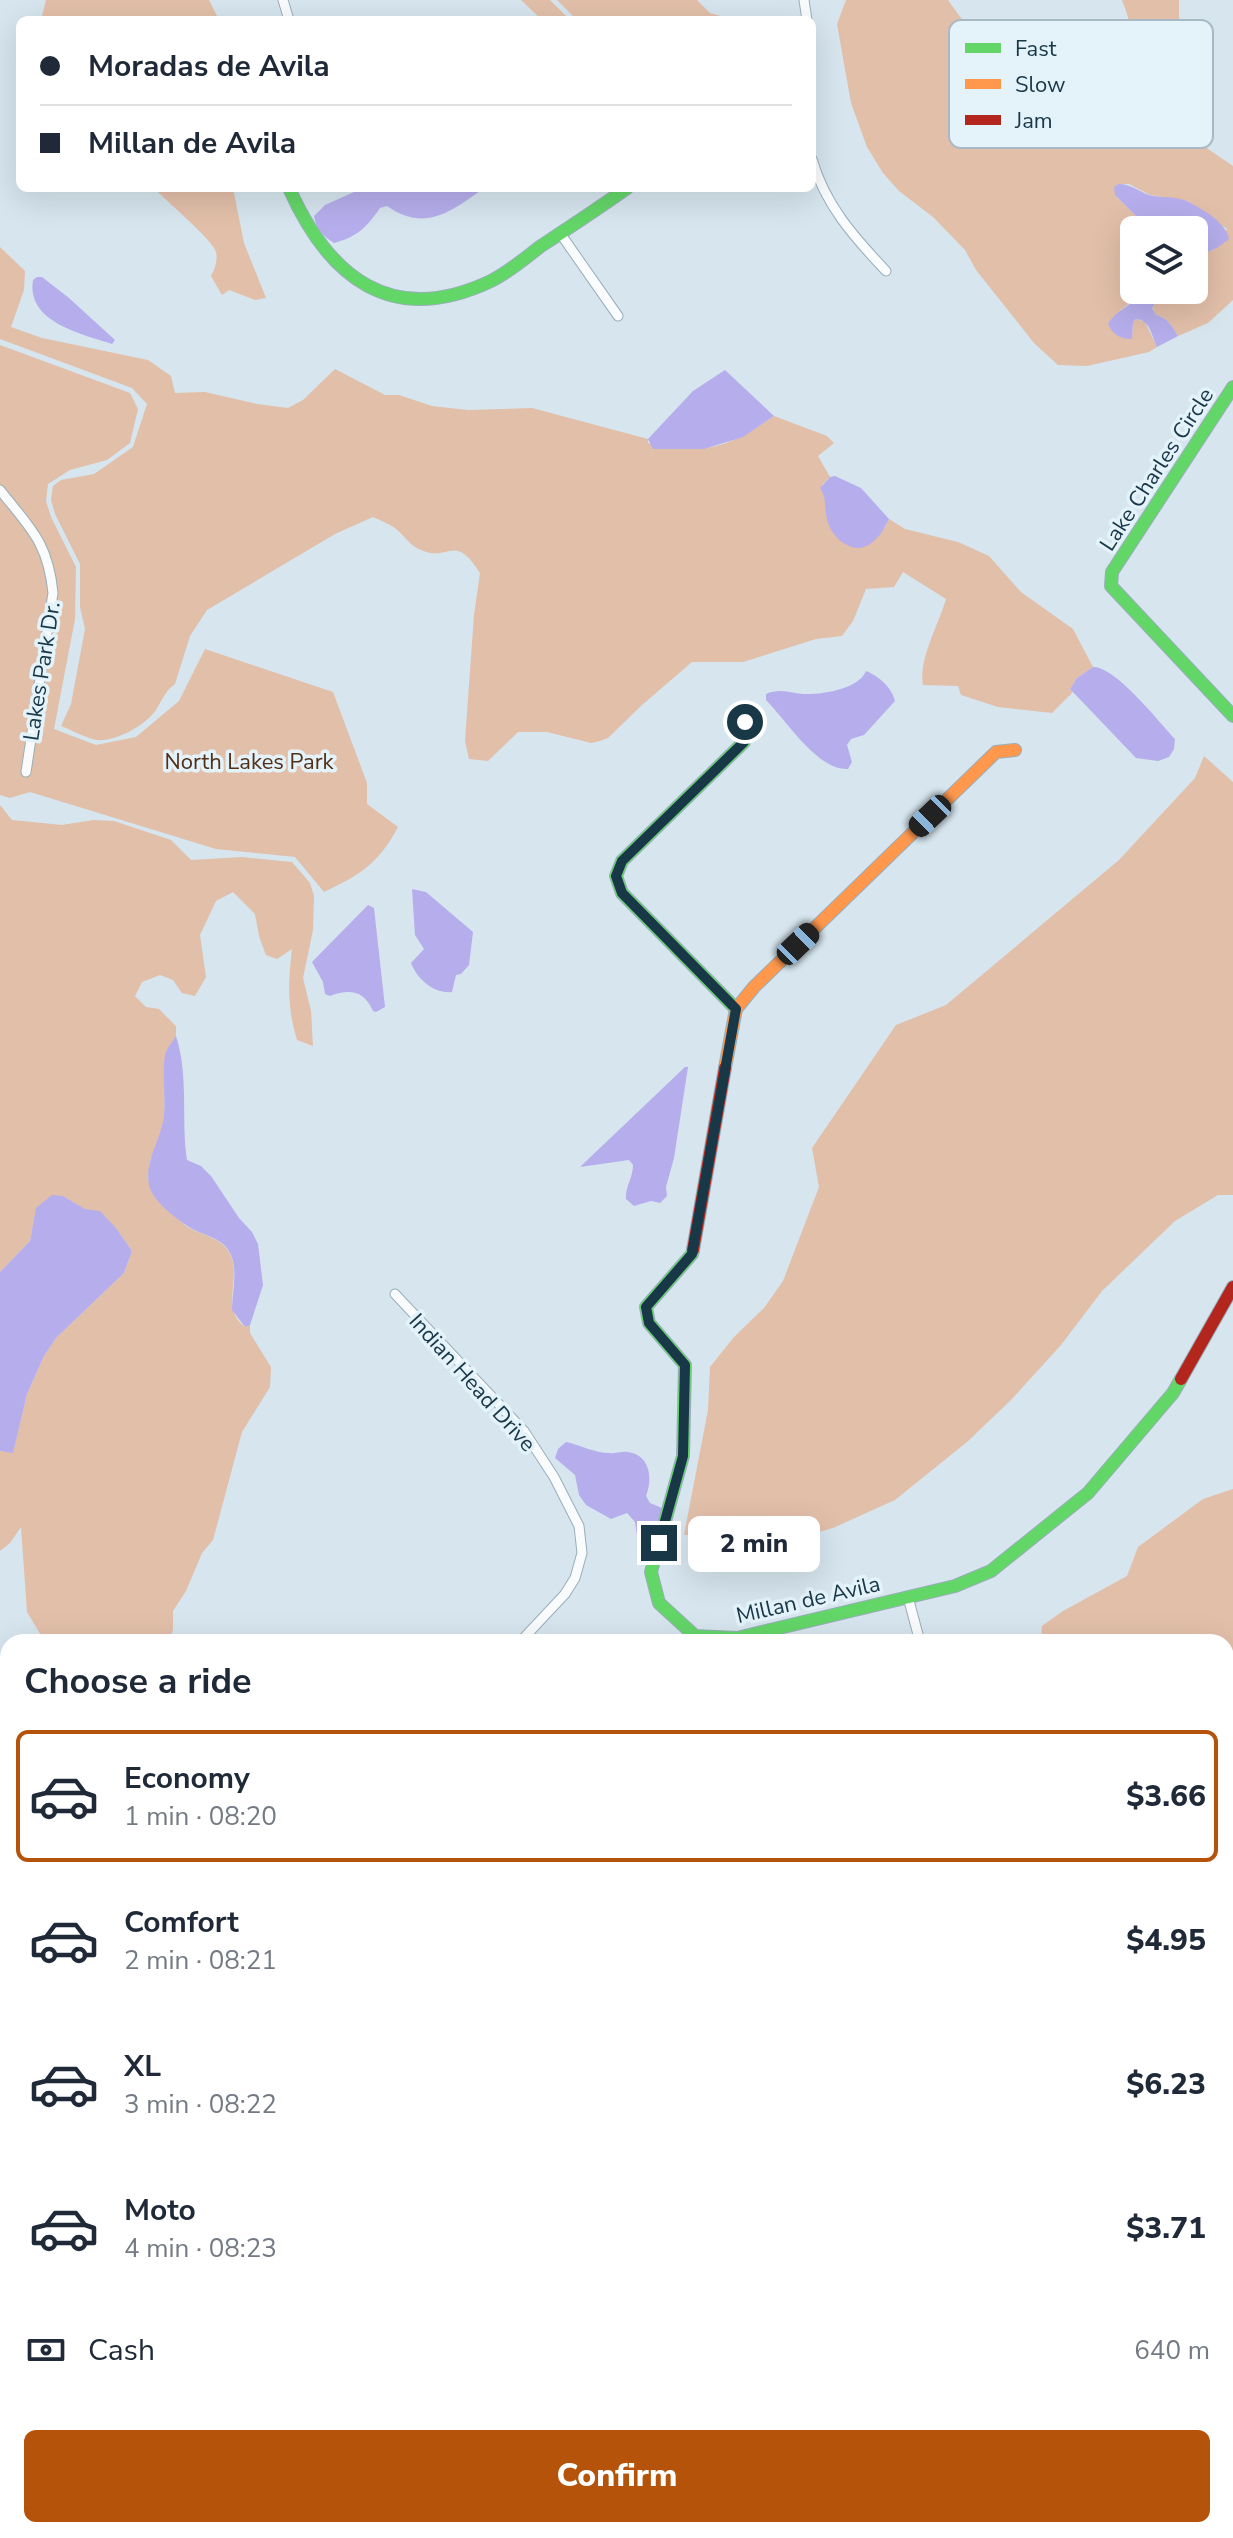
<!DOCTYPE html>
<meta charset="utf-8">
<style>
body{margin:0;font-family:"Nunito Sans",sans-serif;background:#f6f6f7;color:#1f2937;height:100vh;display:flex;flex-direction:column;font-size:30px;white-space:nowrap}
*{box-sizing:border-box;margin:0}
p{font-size:26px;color:#747a83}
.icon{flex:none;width:44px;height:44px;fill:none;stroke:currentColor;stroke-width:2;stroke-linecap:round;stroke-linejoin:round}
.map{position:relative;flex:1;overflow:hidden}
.drawer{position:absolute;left:0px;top:1634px;width:1234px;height:904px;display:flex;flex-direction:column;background:#fff;border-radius:24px 24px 0 0;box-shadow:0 8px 32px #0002}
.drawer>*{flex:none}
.top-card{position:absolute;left:16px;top:16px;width:800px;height:176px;border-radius:12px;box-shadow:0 8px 32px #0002;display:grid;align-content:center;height:176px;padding:0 24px;background:#fff}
.fabs{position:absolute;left:1120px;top:216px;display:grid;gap:16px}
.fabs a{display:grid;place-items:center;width:88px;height:88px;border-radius:12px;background:#fff;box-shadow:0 8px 32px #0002;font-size:40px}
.end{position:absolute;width:36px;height:36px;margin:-18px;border:10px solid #183747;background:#fff;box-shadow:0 0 0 4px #fff}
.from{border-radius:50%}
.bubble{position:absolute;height:56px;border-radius:12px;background:#fff;box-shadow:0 8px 32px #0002;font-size:26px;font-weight:800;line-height:56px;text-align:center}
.car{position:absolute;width:24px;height:48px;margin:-24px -12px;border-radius:10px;box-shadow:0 0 6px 2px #0007;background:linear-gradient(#222 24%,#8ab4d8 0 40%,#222 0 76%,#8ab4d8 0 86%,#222 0)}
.top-card b{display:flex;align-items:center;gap:28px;height:76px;font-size:30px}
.top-card b+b{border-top:2px solid #e0e1e3}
.top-card i{width:20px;height:20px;background:#1f2937}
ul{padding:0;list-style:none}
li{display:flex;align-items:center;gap:24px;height:132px;margin:0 16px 12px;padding:0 8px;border:4px solid transparent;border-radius:12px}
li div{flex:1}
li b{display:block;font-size:30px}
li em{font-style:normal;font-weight:800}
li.selected{border-color:#b45309}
li>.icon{width:72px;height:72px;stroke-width:1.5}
h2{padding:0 24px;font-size:36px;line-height:96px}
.pay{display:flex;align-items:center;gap:20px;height:88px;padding:0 24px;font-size:30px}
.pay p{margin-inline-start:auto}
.button{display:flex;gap:16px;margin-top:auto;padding:16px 24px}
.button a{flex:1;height:92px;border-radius:12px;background:#b45309;color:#fff;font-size:32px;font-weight:800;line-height:92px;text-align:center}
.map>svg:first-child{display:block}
.green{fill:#e2bfa9;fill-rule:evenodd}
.water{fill:#b6aeec}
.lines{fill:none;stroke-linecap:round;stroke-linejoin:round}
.street-casing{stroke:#99aeb9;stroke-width:11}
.fast-casing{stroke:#99aeb9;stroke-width:14}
.slow-casing{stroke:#99aeb9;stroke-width:14}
.jam-casing{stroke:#99aeb9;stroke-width:14}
.street{stroke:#f9fbfc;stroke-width:9}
.fast{stroke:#63d668;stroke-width:12}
.slow{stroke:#ff974d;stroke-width:12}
.jam{stroke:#b3261e;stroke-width:12}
.route{stroke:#183747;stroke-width:10}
.labels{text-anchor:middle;stroke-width:7;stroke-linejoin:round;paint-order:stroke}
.street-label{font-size:22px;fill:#183747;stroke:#e4f2fa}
.park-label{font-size:22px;fill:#512f19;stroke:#e4f2fa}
.key{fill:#e4f2fa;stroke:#a7bac4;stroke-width:2}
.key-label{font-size:22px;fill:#183747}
</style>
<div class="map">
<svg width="1233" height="2538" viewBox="0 0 1233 2538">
<rect width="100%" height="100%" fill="#d6e5ee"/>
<!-- green -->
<path class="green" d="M 46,0 L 209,0 L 219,20 L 41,20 Z
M 521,0 L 550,0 L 570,20 L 542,20 Z
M 557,0 L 697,0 L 710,13 L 734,20 L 577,20 Z
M 846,0 L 948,0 C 957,13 967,27 979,37 C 997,52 1018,59 1038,70 C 1055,79 1084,104 1102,104 C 1109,105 1113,102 1118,97 C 1144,71 1134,31 1122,0 L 1179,0 L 1179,75 L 1176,91 L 1178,110 L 1208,149 L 1233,166 L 1233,300 L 1208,323 L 1178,336 C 1172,326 1168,318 1156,315 L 1152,307 L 1157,302 L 1142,293 L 1116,314 L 1132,339 L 1133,322 L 1136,319 L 1145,322 L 1157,347 L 1149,352 L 1087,366 L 1058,365 L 1034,343 L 976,270 L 965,250 L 933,217 L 899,191 L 883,173 L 867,147 L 851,103 L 837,24 ZM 1119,184 L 1129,184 L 1150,195 L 1188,201 L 1227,229 L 1217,248 L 1194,258 L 1194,290 L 1134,290 L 1134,230 L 1150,230 L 1115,195 Z
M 154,188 L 233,188 L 244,243 L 266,298 L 255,300 L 229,290 L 222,295 L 211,276 C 215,269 218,260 216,252 C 213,240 166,201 154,188 Z
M 0,247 L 25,271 L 24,290 L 11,327 L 42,338 L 148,360 L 171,376 L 175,393 L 205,392 L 257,404 L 288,408 L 303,400 L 335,369 L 385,395 L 399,395 L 432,406 L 468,410 L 532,408 L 648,439 L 648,443 C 704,456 728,448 774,416 L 827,436 L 834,443 L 818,456 L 830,477 L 822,485 C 830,514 821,520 846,544 L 885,528 L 889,519 L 905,529 L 958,542 L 989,556 L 1021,592 L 1073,629 L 1093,667 L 1077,678 L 1070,689 L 1073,692 L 1052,713 L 998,707 L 961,695 L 958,686 L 923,685 C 918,660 939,624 946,599 L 903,572 L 894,587 L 866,589 L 853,621 L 842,636 L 816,639 L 743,662 L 692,662 L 642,705 L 608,738 L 600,741 L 591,743 L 547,732 L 518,732 L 488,761 L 469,759 L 465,741 L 474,615 L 480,573 C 454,531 448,563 421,550 C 410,546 405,536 396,529 C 390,524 381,521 373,517 L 335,534 L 207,610 L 190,636 L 175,684 C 164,691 161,704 153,714 C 141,727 115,742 97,740 C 85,738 72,730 61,726 L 71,704 L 85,629 L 80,607 L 80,564 L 55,514 L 51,500 L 53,486 L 61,480 L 94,474 L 133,447 L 147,404 L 132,388 L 0,339 Z
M 0,345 L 130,393 L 138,409 L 130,443 L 107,460 L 70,470 L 48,484 L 46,501 L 51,517 L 76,567 L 75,619 L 54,729 L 96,745 L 136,737 L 179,701 L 205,649 L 333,692 L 367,783 L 367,804 L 398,827 C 379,863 360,875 324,892 L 295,857 L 216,849 L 30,792 L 10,798 L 0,795 Z
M 1204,756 L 1233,782 L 1233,1195 L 1218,1195 L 1175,1221 L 1102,1291 L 1061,1345 L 1011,1400 L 967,1442 L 895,1500 L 833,1528 L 809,1535 L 781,1538 L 727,1534 L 684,1535 L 708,1410 L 710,1367 L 734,1337 L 764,1308 L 783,1281 L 819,1187 L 812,1148 L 896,1025 L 946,1005 L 1119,860 L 1195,778 Z
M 0,805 L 12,820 L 62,825 L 93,820 L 114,821 L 171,840 L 191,860 L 242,857 L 292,862 L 310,883 L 314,896 L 313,930 L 303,978 L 311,1011 L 313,1046 L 297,1040 C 287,1006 288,983 292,949 L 277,959 L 266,955 L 259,936 L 255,914 L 233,892 L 216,901 L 200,935 L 206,977 L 195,996 L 182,993 L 173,980 L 160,975 L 142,982 L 135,996 L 146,1007 L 159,1009 L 176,1026 L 176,1036 L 166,1053 L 164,1117 L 160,1142 L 150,1160 L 148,1180 C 159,1194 171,1214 185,1225 C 200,1236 223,1236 231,1256 C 241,1280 220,1308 245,1327 L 250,1325 L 250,1333 L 271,1367 L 270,1387 L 242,1432 L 213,1540 L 202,1553 L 186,1591 L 173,1611 L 173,1630 L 168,1642 L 45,1642 L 27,1612 L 21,1527 L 10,1543 L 0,1551 L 0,1451 L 13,1452 L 27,1394 L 44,1356 L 56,1338 L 124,1273 L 132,1251 L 116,1228 L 63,1196 L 36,1209 L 30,1241 L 0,1272 Z
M 1233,1489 L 1233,1880 L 1226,1886 L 1226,1642 L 1041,1642 L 1042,1626 L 1063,1611 L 1127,1576 L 1138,1547 L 1203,1499 Z"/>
<!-- water -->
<path class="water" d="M 1119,184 C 1131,184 1138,191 1149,195 C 1160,198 1176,196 1187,201 C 1202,209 1226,222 1229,239 L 1217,248 L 1194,258 L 1194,230 L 1150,230 L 1115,195 L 1114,187 Z
M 363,188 L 484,188 C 452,211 425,233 387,206 L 380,208 C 367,227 357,237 334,243 C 323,236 316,229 314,216 L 325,205 Z
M 37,277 L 42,277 L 69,298 L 115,340 L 112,344 C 81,334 26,322 33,280 Z
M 1149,290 L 1159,298 L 1152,308 L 1156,315 C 1168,318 1172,326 1178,336 L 1157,347 C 1151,335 1151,321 1136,319 L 1133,322 L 1132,339 C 1122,340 1111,334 1108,323 L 1116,314 Z
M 725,370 L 774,416 L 743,437 L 704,449 L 653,449 L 648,439 L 693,391 Z
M 835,476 L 861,488 L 889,519 C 884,530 876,543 864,547 C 848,552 830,535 827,519 C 824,508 827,498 820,488 L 830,477 Z
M 1093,667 C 1115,666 1159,722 1175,739 L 1174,749 L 1169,757 L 1158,761 L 1136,758 L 1073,692 L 1070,689 L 1077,678 Z
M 866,671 C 879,676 892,688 895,701 L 864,735 L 851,739 L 847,745 L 852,762 L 848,769 C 818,771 786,720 766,700 L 766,694 C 780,688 789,693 803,694 C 822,695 859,689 866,671 Z
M 412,889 L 426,892 L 473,932 L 469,965 L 461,974 L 456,975 L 452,992 C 434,994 417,979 411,963 L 424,949 L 415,935 Z
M 368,905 L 374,908 L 385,1007 L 376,1012 L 373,1011 C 364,990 349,989 330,996 L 325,994 L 323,982 L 312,962 Z
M 176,1036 C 189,1076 181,1120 187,1160 L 201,1166 L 211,1176 L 239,1218 L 252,1232 L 258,1244 L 263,1285 L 250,1325 L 245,1327 L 232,1310 C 232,1293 238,1271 231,1255 C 223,1236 201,1236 186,1225 C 174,1217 152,1200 149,1185 C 144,1161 162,1139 164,1114 C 166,1097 161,1067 166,1052 C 168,1047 173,1041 176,1036 Z
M 685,1067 L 688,1067 L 674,1158 L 666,1187 L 667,1196 L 660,1203 L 651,1201 L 634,1206 L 626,1199 C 625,1187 633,1178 633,1165 L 629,1160 L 580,1167 Z
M 52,1195 L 63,1196 L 85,1209 L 100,1211 L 116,1228 L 132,1251 L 124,1273 L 56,1338 L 44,1356 L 27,1394 L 13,1453 L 0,1451 L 0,1272 L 30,1241 L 36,1208 Z
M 566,1442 C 580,1445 595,1453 609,1453 C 615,1454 621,1451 628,1452 C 650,1455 653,1478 646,1496 L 650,1503 L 662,1508 L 657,1529 L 645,1543 L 638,1543 L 635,1522 L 627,1513 L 611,1519 L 586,1505 L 579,1495 L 575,1475 L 555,1458 L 558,1449 Z
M 162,2530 L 612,2530 L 609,2538 L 165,2538 Z
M 969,2530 L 1120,2530 L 1120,2538 L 972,2538 Z"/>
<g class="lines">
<defs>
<path id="street" d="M 283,0 L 289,20
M 804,0 L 807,20
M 812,159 C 825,205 854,237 886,271
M 560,233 L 618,316
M 0,490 C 30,528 48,542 53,593 L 26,772
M 395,1294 L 524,1431 L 554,1477 L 579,1526 L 582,1553 L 575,1578 L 565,1594 L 520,1642
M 908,1597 L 920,1642
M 1226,1994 L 1233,1997
M 0,2147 L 8,2139
M 909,2538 L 917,2530"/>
<path id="fast" d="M 289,188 C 329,278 392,328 491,281 C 509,272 525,258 541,246 C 570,227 599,208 627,188
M 1233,387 L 1112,572 L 1111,586 L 1233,716
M 736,1009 L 622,893 L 616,876 L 622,861 L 744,742 L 745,722
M 693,1250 L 692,1254 L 646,1307 L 649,1323 L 685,1365 L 683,1456 L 651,1572 L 659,1603 L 695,1636 L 737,1638 L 955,1586 L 991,1571 L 1088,1493 L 1173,1393 L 1181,1379"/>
<path id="slow" d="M 725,1068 L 736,1009 L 754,987 L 996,752 L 1015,750"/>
<path id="jam" d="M 693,1250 L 725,1068
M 1181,1379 L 1233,1287"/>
</defs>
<!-- street casing -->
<use href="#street" class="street-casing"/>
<!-- fast casing -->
<use href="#fast" class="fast-casing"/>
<!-- slow casing -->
<use href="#slow" class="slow-casing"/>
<!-- jam casing -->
<use href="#jam" class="jam-casing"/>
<!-- street -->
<use href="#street" class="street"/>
<!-- fast -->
<use href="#fast" class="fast"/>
<!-- slow -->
<use href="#slow" class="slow"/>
<!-- jam -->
<use href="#jam" class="jam"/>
</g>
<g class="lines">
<!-- route -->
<path class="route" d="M 659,1543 L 683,1456 L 685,1365 L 649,1323 L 646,1307 L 692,1254 L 736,1009 L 622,893 L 616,876 L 622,861 L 744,742 L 745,722"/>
</g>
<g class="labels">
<!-- street labels -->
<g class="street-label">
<text transform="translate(1156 469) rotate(-57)" y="8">Lake Charles Circle</text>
<text transform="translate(41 671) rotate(-81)" y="8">Lakes Park Dr.</text>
<text transform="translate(473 1382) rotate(48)" y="8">Indian Head Drive</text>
<text transform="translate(808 1599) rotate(-13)" y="8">Millan de Avila</text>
</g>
<!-- park labels -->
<g class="park-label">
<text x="249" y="769">North Lakes Park</text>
</g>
</g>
<!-- legend -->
<rect x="949" y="20" width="264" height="128" rx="12" class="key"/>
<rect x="965" y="43" width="36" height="10" fill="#63d668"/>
<rect x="965" y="79" width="36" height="10" fill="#ff974d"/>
<rect x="965" y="115" width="36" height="10" fill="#b3261e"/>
<g class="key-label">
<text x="1015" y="56">Fast</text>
<text x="1015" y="92">Slow</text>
<text x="1015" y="128">Jam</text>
</g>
</svg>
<div class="fabs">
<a><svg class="icon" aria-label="layers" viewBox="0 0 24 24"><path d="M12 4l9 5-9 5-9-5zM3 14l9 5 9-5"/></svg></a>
</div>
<i class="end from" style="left:745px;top:722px"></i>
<i class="end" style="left:659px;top:1543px"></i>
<div class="bubble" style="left:688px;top:1516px;width:132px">2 min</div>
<i class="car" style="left:930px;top:816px;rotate:226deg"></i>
<i class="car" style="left:798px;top:944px;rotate:46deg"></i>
<div class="top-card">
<b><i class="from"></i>Moradas de Avila</b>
<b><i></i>Millan de Avila</b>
</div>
<section class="drawer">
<h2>Choose a ride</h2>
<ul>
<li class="selected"><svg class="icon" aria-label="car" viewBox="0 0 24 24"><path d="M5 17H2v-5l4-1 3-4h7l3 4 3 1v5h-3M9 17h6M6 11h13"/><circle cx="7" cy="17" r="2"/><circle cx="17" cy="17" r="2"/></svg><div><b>Economy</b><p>1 min · 08:20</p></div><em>$3.66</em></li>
<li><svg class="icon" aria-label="car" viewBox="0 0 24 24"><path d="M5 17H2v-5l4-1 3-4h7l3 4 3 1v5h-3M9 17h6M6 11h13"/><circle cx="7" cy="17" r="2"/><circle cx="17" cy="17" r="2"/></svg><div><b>Comfort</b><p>2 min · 08:21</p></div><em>$4.95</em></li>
<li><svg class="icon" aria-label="car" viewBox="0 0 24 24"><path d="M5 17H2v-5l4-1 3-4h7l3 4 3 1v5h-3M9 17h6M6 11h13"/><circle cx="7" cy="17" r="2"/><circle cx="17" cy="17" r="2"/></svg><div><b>XL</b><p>3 min · 08:22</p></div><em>$6.23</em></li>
<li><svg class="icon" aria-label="car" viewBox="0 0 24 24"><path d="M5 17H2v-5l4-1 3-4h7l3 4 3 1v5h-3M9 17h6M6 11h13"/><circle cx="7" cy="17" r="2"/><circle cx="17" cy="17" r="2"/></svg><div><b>Moto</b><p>4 min · 08:23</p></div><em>$3.71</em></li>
</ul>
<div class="pay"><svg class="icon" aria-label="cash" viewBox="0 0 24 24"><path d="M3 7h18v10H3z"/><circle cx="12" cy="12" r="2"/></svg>Cash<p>640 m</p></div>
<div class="button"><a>Confirm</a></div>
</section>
</div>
